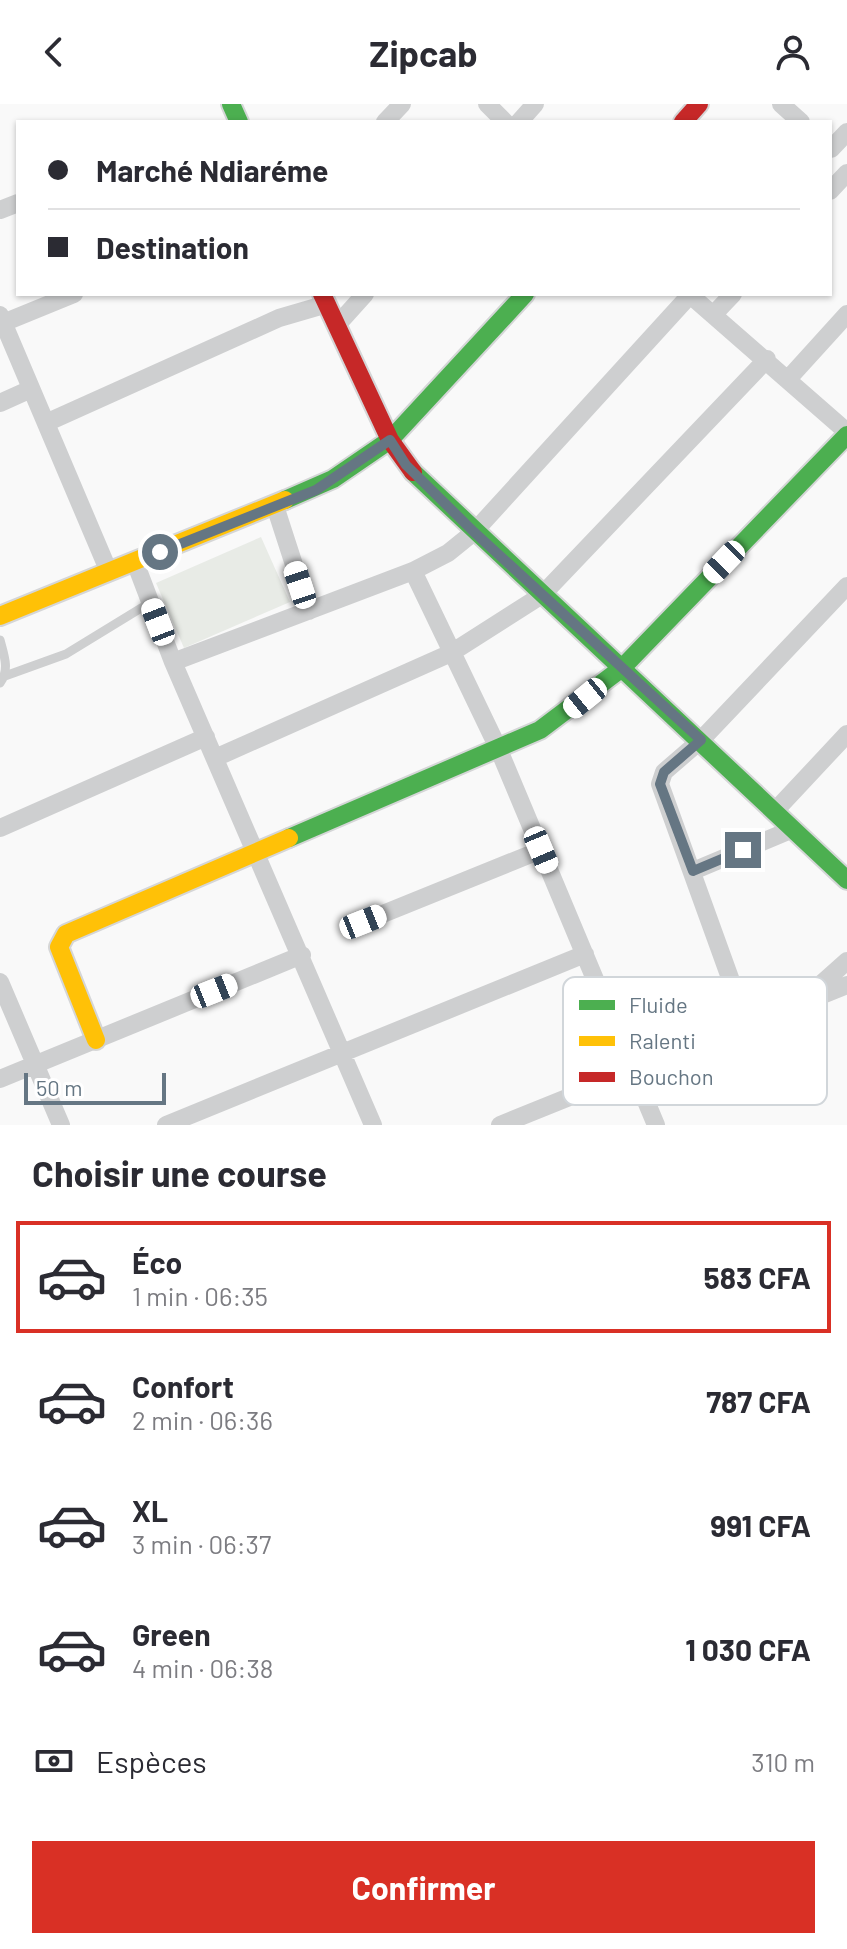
<!DOCTYPE html>
<html lang="fr">
<meta charset="utf-8">
<style>
body{margin:0;font-family:Barlow,sans-serif;background:#f2f2f3;color:#2b2b33;height:100vh;display:flex;flex-direction:column;font-size:30px;white-space:nowrap}
*{box-sizing:border-box;margin:0}
p{font-size:26px;color:#7c7c81}
.icon{flex:none;width:44px;height:44px;fill:none;stroke:currentColor;stroke-width:2;stroke-linecap:round;stroke-linejoin:round}
.map{position:relative;height:1021px;overflow:hidden}
.sheet{display:flex;flex-direction:column;background:#fff;flex:1}
.sheet>*{flex:none}
.hud{position:absolute;left:16px;top:16px;width:816px;height:176px;border-radius:0px;box-shadow:0 2px 6px #0004;display:grid;align-content:center;height:176px;padding:0 32px;background:#fff}
.scale{position:absolute;left:24px;bottom:20px;width:142px;box-sizing:border-box;padding-left:8px;border:4px solid #657683;border-top:0;font-size:22px;line-height:28px;white-space:nowrap;color:#657683;-webkit-text-stroke:6px #fff;paint-order:stroke}
.end{position:absolute;width:36px;height:36px;margin:-18px;border:10px solid #657683;background:#fff;box-shadow:0 0 0 4px #fff}
.from{border-radius:50%}
.car{position:absolute;width:24px;height:48px;margin:-24px -12px;border-radius:10px;box-shadow:0 0 6px 2px #0007;background:linear-gradient(#fff 24%,#345 0 40%,#fff 0 76%,#345 0 86%,#fff 0)}
.hud b{display:flex;align-items:center;gap:28px;height:76px;font-size:30px}
.hud b+b{border-top:2px solid #e1e1e2}
.hud i{width:20px;height:20px;background:#2b2b33}
ul{padding:0;list-style:none}
li{display:flex;align-items:center;gap:24px;height:112px;margin:0 16px 12px;padding:0 16px;border:4px solid transparent;border-radius:0px}
li div{flex:1}
li b{display:block;font-size:30px}
li em{font-style:normal;font-weight:700}
li.selected{border-color:#d93025}
li>.icon{width:72px;height:72px;stroke-width:1.5}
h2{padding:0 32px;font-size:36px;line-height:96px}
.pay{display:flex;align-items:center;gap:20px;height:88px;padding:0 32px;font-size:30px}
.pay p{margin-inline-start:auto}
.action{display:flex;gap:16px;margin-top:auto;padding:16px 32px}
.action a{flex:1;height:92px;border-radius:0px;background:#d93025;color:#fff;font-size:32px;font-weight:700;line-height:92px;text-align:center}
header{display:flex;justify-content:space-between;align-items:center;height:104px;padding:0 32px;background:#fff;font-size:36px;font-weight:700}
.map>svg:first-child{display:block}
.green{fill:#e8ebe6}
.lines{fill:none;stroke-linecap:round;stroke-linejoin:round}
.fast-casing{stroke:#d5d6d7;stroke-width:22}
.slow-casing{stroke:#d5d6d7;stroke-width:22}
.jam-casing{stroke:#d5d6d7;stroke-width:22}
.lane{stroke:#cecfd0;stroke-width:9}
.street{stroke:#cecfd0;stroke-width:18}
.fast{stroke:#4caf50;stroke-width:18}
.slow{stroke:#ffc107;stroke-width:18}
.jam{stroke:#c62828;stroke-width:18}
.route{stroke:#657683;stroke-width:10}
.key{fill:#fff;stroke:#d1d6da;stroke-width:2}
.key-label{font-size:22px;fill:#657683}
</style>
<header><svg class="icon" aria-label="back" viewBox="0 0 24 24"><path d="M15 5l-7 7 7 7"/></svg>Zipcab<svg class="icon" aria-label="person" viewBox="0 0 24 24"><circle cx="12" cy="8" r="4"/><path d="M4 21q1-7 8-7t8 7"/></svg></header>
<div class="map">
<svg width="847" height="1021" viewBox="0 0 847 1021">
<rect width="100%" height="100%" fill="#f9f9f9"/>
<!-- green -->
<path class="green" d="M 261,433 L 290,498 L 184,544 L 156,479 Z"/>
<g class="lines">
<defs>
<path id="fast" d="M 231,0 L 239,18
M 413,368 L 847,776
M 285,396 L 333,375 L 390,336 L 525,190
M 289,734 L 540,626 L 622,564 L 847,331"/>
<path id="slow" d="M 0,512 L 285,396
M 96,936 L 59,843 L 66,830 L 289,734"/>
<path id="jam" d="M 683,18 L 699,0
M 322,190 L 390,336 L 413,368"/>
</defs>
<!-- fast casing -->
<use href="#fast" class="fast-casing"/>
<!-- slow casing -->
<use href="#slow" class="slow-casing"/>
<!-- jam casing -->
<use href="#jam" class="jam-casing"/>
<!-- lane -->
<path class="lane" d="M 0,536 C 4,551 10,566 0,579
M 5,572 L 66,550 L 151,498"/>
<!-- street -->
<path class="street" d="M 487,0 L 505,18
M 781,0 L 801,18
M 385,18 L 402,0
M 519,18 L 535,0
M 831,45 L 847,28
M 830,87 L 847,69
M 0,106 L 18,99
M 689,190 L 847,328
M 0,211 L 109,468
M 713,211 L 733,190
M 3,219 L 74,190
M 338,220 L 365,190
M 789,274 L 847,210
M 0,299 L 31,285
M 48,318 L 279,214 L 327,200
M 275,402 L 309,507
M 135,458 L 173,558 L 373,1021
M 413,467 L 499,646 L 656,1021
M 173,558 L 413,467 L 448,449 L 474,428 L 690,191
M 215,654 L 451,549 L 542,491 L 767,255
M 774,708 L 847,630
M 0,724 L 206,633
M 693,767 L 793,725
M 363,818 L 541,746
M 0,878 L 61,1021
M 810,890 L 847,857
M 747,921 L 660,680 L 664,668 L 701,636 L 847,482
M 0,975 L 302,851
M 166,1021 L 585,850
M 500,1021 L 847,881"/>
<!-- fast -->
<use href="#fast" class="fast"/>
<!-- slow -->
<use href="#slow" class="slow"/>
<!-- jam -->
<use href="#jam" class="jam"/>
</g>
<g class="lines">
<!-- route -->
<path class="route" d="M 160,448 L 316,386 L 390,336 L 406,361 L 474,428 L 701,636 L 664,668 L 660,680 L 693,767 L 743,746"/>
</g>
<!-- legend -->
<rect x="563" y="873" width="264" height="128" rx="12" class="key"/>
<rect x="579" y="896" width="36" height="10" fill="#4caf50"/>
<rect x="579" y="932" width="36" height="10" fill="#ffc107"/>
<rect x="579" y="968" width="36" height="10" fill="#c62828"/>
<g class="key-label">
<text x="629" y="909">Fluide</text>
<text x="629" y="945">Ralenti</text>
<text x="629" y="981">Bouchon</text>
</g>
</svg>
<div class="scale">50 m</div>
<i class="end from" style="left:160px;top:448px"></i>
<i class="end" style="left:743px;top:746px"></i>
<i class="car" style="left:724px;top:458px;rotate:224deg"></i>
<i class="car" style="left:300px;top:481px;rotate:342deg"></i>
<i class="car" style="left:158px;top:518px;rotate:339deg"></i>
<i class="car" style="left:585px;top:594px;rotate:231deg"></i>
<i class="car" style="left:541px;top:746px;rotate:157deg"></i>
<i class="car" style="left:363px;top:818px;rotate:68deg"></i>
<i class="car" style="left:214px;top:887px;rotate:68deg"></i>
<div class="hud">
<b><i class="from"></i>Marché Ndiaréme</b>
<b><i></i>Destination</b>
</div>
</div>
<section class="sheet">
<h2>Choisir une course</h2>
<ul>
<li class="selected"><svg class="icon" aria-label="car" viewBox="0 0 24 24"><path d="M5 17H2v-5l4-1 3-4h7l3 4 3 1v5h-3M9 17h6M6 11h13"/><circle cx="7" cy="17" r="2"/><circle cx="17" cy="17" r="2"/></svg><div><b>Éco</b><p>1 min · 06:35</p></div><em>583 CFA</em></li>
<li><svg class="icon" aria-label="car" viewBox="0 0 24 24"><path d="M5 17H2v-5l4-1 3-4h7l3 4 3 1v5h-3M9 17h6M6 11h13"/><circle cx="7" cy="17" r="2"/><circle cx="17" cy="17" r="2"/></svg><div><b>Confort</b><p>2 min · 06:36</p></div><em>787 CFA</em></li>
<li><svg class="icon" aria-label="car" viewBox="0 0 24 24"><path d="M5 17H2v-5l4-1 3-4h7l3 4 3 1v5h-3M9 17h6M6 11h13"/><circle cx="7" cy="17" r="2"/><circle cx="17" cy="17" r="2"/></svg><div><b>XL</b><p>3 min · 06:37</p></div><em>991 CFA</em></li>
<li><svg class="icon" aria-label="car" viewBox="0 0 24 24"><path d="M5 17H2v-5l4-1 3-4h7l3 4 3 1v5h-3M9 17h6M6 11h13"/><circle cx="7" cy="17" r="2"/><circle cx="17" cy="17" r="2"/></svg><div><b>Green</b><p>4 min · 06:38</p></div><em>1 030 CFA</em></li>
</ul>
<div class="pay"><svg class="icon" aria-label="cash" viewBox="0 0 24 24"><path d="M3 7h18v10H3z"/><circle cx="12" cy="12" r="2"/></svg>Espèces<p>310 m</p></div>
<div class="action"><a>Confirmer</a></div>
</section>
